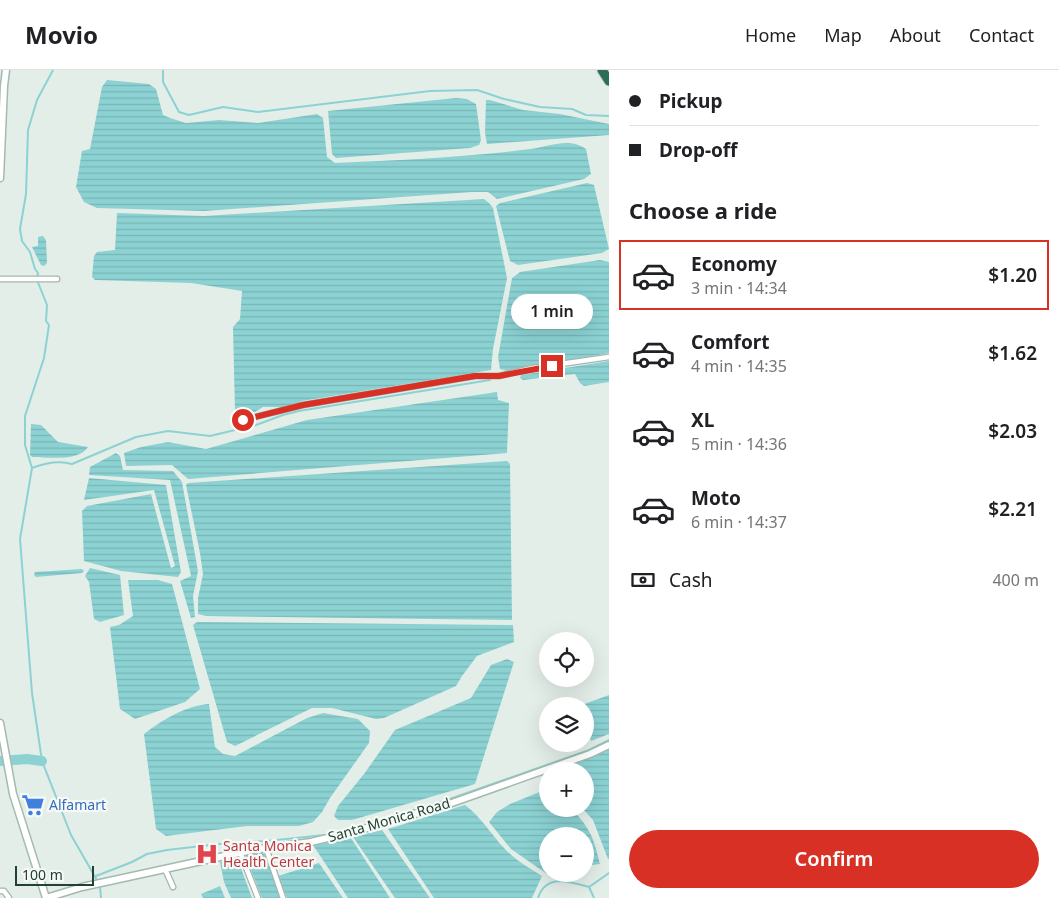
<!DOCTYPE html>
<meta charset="utf-8">
<style>
body{margin:0;font-family:"Noto Sans",sans-serif;background:#f6f6f6;color:#202124;height:100vh;display:flex;flex-direction:column;font-size:19px;white-space:nowrap}
*{box-sizing:border-box;margin:0}
p{font-size:16px;color:#757577}
.icon{flex:none;width:28px;height:28px;fill:none;stroke:currentColor;stroke-width:2;stroke-linecap:round;stroke-linejoin:round}
.map{position:relative;flex:1;overflow:hidden}
.sheet{display:flex;flex-direction:column;background:#fff;width:450px}
.sheet>*{flex:none}
.banner{display:grid;align-content:center;height:110px;padding:0 20px;background:#fff}
.controls{position:absolute;left:539px;top:562px;display:grid;gap:10px}
.controls a{display:grid;place-items:center;width:55px;height:55px;border-radius:50%;background:#fff;box-shadow:0 5px 20px #0002;font-size:25px}
.scale{position:absolute;left:15px;bottom:12px;width:79px;box-sizing:border-box;padding-left:5px;border:2px solid #234034;border-top:0;font-size:14px;line-height:18px;white-space:nowrap;color:#234034;-webkit-text-stroke:4px #f5faf7;paint-order:stroke}
.end{position:absolute;width:22px;height:22px;margin:-11px;border:6px solid #d93025;background:#fff;box-shadow:0 0 0 2px #fff}
.from{border-radius:50%}
.bubble{position:absolute;height:35px;border-radius:18px;background:#fff;box-shadow:0 5px 20px #0002;font-size:16px;font-weight:600;line-height:35px;text-align:center}
.banner b{display:flex;align-items:center;gap:18px;height:48px;font-size:19px}
.banner b+b{border-top:1px solid #e0e0e0}
.banner i{width:12px;height:12px;background:#202124}
ul{padding:0;list-style:none}
li{display:flex;align-items:center;gap:15px;height:70px;margin:0 10px 8px;padding:0 10px;border:2px solid transparent;border-radius:0px}
li div{flex:1}
li b{display:block;font-size:19px}
li em{font-style:normal;font-weight:600}
li.selected{border-color:#d93025}
li>.icon{width:45px;height:45px;stroke-width:1.5}
h2{padding:0 20px;font-size:22px;line-height:60px}
.pay{display:flex;align-items:center;gap:12px;height:55px;padding:0 20px;font-size:19px}
.pay p{margin-inline-start:auto}
.primary-button{display:flex;gap:10px;margin-top:auto;padding:10px 20px}
.primary-button a{flex:1;height:58px;border-radius:30px;background:#d93025;color:#fff;font-size:20px;font-weight:600;line-height:58px;text-align:center}
header{display:flex;align-items:center;gap:30px;box-sizing:border-box;height:70px;padding:0 25px;background:#fff;border-bottom:1px solid #e0e0e0}
header strong{font-size:24px}
nav{display:flex;gap:28px;margin-inline-start:auto;font-size:18px}
main{display:flex;flex:1;min-height:0}
.map>svg:first-child{display:block}
.water{fill:url(#water-rules)}
.lines{fill:none;stroke-linecap:round;stroke-linejoin:round}
.stream{stroke:#8cd2d3;stroke-width:2}
.river{stroke:#8cd2d3;stroke-width:10}
.street-casing{stroke:#a6b6ae;stroke-width:7}
.secondary-casing{stroke:#a2baaf;stroke-width:9}
.highway-casing{stroke:#c1cac6;stroke-width:11}
.street{stroke:#fff;stroke-width:4.5}
.secondary{stroke:#fff;stroke-width:6}
.highway{stroke:#2e6d58;stroke-width:9}
.route{stroke:#d93025;stroke-width:6}
.labels{text-anchor:middle;stroke-width:4.5;stroke-linejoin:round;paint-order:stroke}
.shop-label{font-size:14px;fill:#366cbe;stroke:#f5faf7;text-anchor:start}
.street-label{font-size:14px;fill:#234034;stroke:#f5faf7}
.health-label{font-size:14px;fill:#be3a42;stroke:#f5faf7;text-anchor:start}
</style>
<header>
<strong>Movio</strong>
<nav><a>Home</a><a>Map</a><a>About</a><a>Contact</a></nav>
</header>
<main>
<div class="map">
<svg width="609" height="828" viewBox="0 0 609 828">
<defs>
<pattern id="water-rules" width="6" height="5" patternUnits="userSpaceOnUse" patternTransform="scale(1.25)"><rect width="6" height="5" fill="#8cd2d3"/><path d="M0 2.5h6" fill="none" stroke="#78b5b6"/></pattern>
</defs>
<rect width="100%" height="100%" fill="#e4eee8"/>
<!-- water -->
<path class="water" d="M 107,10 L 149,14 L 156,19 L 163,45 L 170,48 L 186,53 L 219,50 L 258,53 L 317,44 L 323,48 L 327,87 L 335,93 C 400,90 466,87 531,79 C 551,76 569,67 586,79 L 591,104 L 584,109 L 497,129 L 488,122 L 472,122 L 204,141 L 97,138 L 84,132 L 76,117 L 82,81 L 90,79 L 102,17 Z
M 456,28 L 467,29 L 476,34 L 481,70 L 479,75 L 470,78 L 336,88 L 332,84 L 328,41 Z
M 486,30 L 490,30 L 523,40 L 560,44 L 609,54 L 609,65 L 487,74 L 485,63 Z
M 587,113 L 594,115 L 609,179 L 602,183 L 518,195 L 510,191 L 496,136 L 500,133 Z
M 484,129 L 490,134 L 493,138 L 507,208 L 493,279 L 491,300 L 302,331 L 290,337 L 263,337 L 245,348 L 235,343 L 233,257 L 240,249 L 242,221 L 191,213 L 95,210 L 92,207 L 94,186 L 97,182 L 115,180 L 117,143 L 204,146 Z
M 43,166 L 46,170 L 47,193 L 44,196 L 41,195 L 32,177 L 38,176 L 38,167 Z
M 600,190 L 609,192 L 609,283 L 507,301 L 500,299 L 498,287 L 512,208 L 520,202 Z
M 609,291 L 609,312 L 584,316 L 580,313 L 575,304 L 523,310 L 520,308 L 521,305 Z
M 497,322 L 498,330 L 509,333 L 507,383 L 188,409 L 172,395 L 126,396 L 124,383 L 141,377 L 168,372 L 206,379 L 307,350 Z
M 31,354 L 41,355 L 58,372 L 88,377 C 79,392 48,387 32,387 L 30,385 Z
M 116,383 L 120,386 L 123,400 L 173,401 L 182,412 L 198,501 L 193,526 L 195,547 L 191,548 L 180,511 L 191,506 L 170,410 L 89,405 L 90,397 Z
M 507,391 L 510,394 L 512,550 L 206,546 L 198,544 L 198,528 L 203,504 L 200,483 L 186,415 L 188,413 Z
M 89,408 L 166,415 L 181,502 L 178,507 L 121,501 L 84,491 L 82,441 L 87,436 L 151,424 L 171,498 L 175,496 L 154,420 L 84,430 Z
M 90,498 L 120,505 L 124,545 L 100,552 L 94,549 L 89,512 L 85,506 Z
M 82,499 L 84,501 L 82,503 L 36,507 L 34,505 L 35,502 Z
M 128,510 L 158,510 L 172,514 L 200,619 L 185,632 L 135,649 L 120,639 L 110,557 L 119,555 L 133,546 Z
M 197,552 L 513,555 L 514,572 L 477,586 L 462,606 L 456,616 L 384,648 L 376,649 L 332,638 L 312,638 L 235,676 L 227,672 L 193,555 Z
M 507,589 L 514,592 L 475,714 L 352,750 L 338,750 L 334,746 L 338,736 L 364,704 L 395,660 L 471,628 L 491,595 Z
M 609,625 L 609,664 L 591,671 L 585,656 L 585,636 L 579,636 Z
M 209,634 L 215,677 L 223,684 L 235,686 L 307,648 L 323,643 L 358,649 L 370,661 L 369,673 L 330,728 L 322,742 L 313,752 L 299,756 L 247,756 L 166,766 L 156,759 L 144,664 C 162,650 185,636 209,634 Z
M 609,679 L 609,789 L 608,789 L 593,750 L 583,739 L 585,739 L 585,701 L 550,701 Z
M 547,719 L 548,739 L 572,739 C 591,760 593,766 600,794 L 585,796 L 585,766 L 548,766 L 547,804 L 511,779 L 489,752 L 497,742 L 510,734 Z
M 465,735 C 481,747 491,764 504,778 C 515,790 529,798 542,806 L 532,828 L 434,828 L 388,759 Z
M 382,760 L 430,828 L 395,828 L 353,767 Z
M 351,768 L 390,828 L 348,828 L 313,775 Z
M 253,782 L 262,782 L 265,785 L 281,828 L 262,828 L 245,785 Z
M 234,790 L 239,793 L 252,828 L 231,828 L 224,812 L 220,792 Z
M 319,793 L 343,828 L 287,828 L 278,806 Z
M 220,816 L 225,828 L 203,828 L 201,824 Z"/>
<g class="lines">
<!-- stream -->
<path class="stream" d="M 53,0 L 37,30 L 28,60 L 26,124 L 20,159 L 22,171 L 30,182 L 35,199 L 38,203 L 37,210 L 47,235 L 46,251 L 49,255 L 44,288 L 25,346 L 25,375 L 32,398 L 20,469 L 32,623 L 42,691 L 71,765 L 98,812
M 163,0 L 163,12 L 179,42 L 189,45 L 223,37 L 258,42 L 430,21 L 477,20 L 504,29 L 540,37 L 572,39 L 586,45 L 609,46
M 32,398 C 45,393 58,390 72,394 L 136,367 L 168,361 L 210,366 L 256,355 L 283,345 L 299,341 L 490,310
M 359,757 L 447,730 L 589,680 L 609,670
M 96,806 L 132,792 L 147,784 L 167,780 L 219,774 L 266,771 L 325,765
M 100,816 L 101,828
M 589,817 L 609,803
M 538,828 C 546,803 571,812 589,817 L 594,828"/>
<!-- river -->
<path class="river" d="M 0,691 L 27,689 L 42,691"/>
<defs>
<path id="street" d="M 0,209 L 57,209
M 243,350 L 303,335 L 392,320 L 475,306 L 499,306 L 533,298 L 609,287
M 266,778 L 283,828
M 240,782 L 258,828
M 165,799 L 173,817
M 0,821 L 4,821 L 9,828"/>
<path id="secondary" d="M 0,108 L 4,16 L 6,0
M 0,653 L 13,724 L 46,828
M 46,828 L 82,817 L 252,780 L 311,772 L 360,760 L 449,734 L 590,684 L 609,675"/>
<path id="highway" d="M 602,0 L 609,11"/>
</defs>
<!-- street casing -->
<use href="#street" class="street-casing"/>
<!-- secondary casing -->
<use href="#secondary" class="secondary-casing"/>
<!-- highway casing -->
<use href="#highway" class="highway-casing"/>
<!-- street -->
<use href="#street" class="street"/>
<!-- secondary -->
<use href="#secondary" class="secondary"/>
<!-- highway -->
<use href="#highway" class="highway"/>
</g>
<g class="lines">
<!-- route -->
<path class="route" d="M 243,350 L 303,335 L 392,320 L 475,306 L 499,306 L 552,296"/>
</g>
<!-- icons -->
<defs>
<symbol id="supermarket-bare" viewBox="-9 -9 18 18"><path d="M-6-5.5h2.5l.6 2H6L4.5 2H-2.5L-4.4-4H-6ZM-1.5 3.2a1.3 1.3 0 1 0 .1 0ZM3 3.2a1.3 1.3 0 1 0 .1 0Z" fill="#3f7fe0" stroke="#f5faf7" stroke-width="2.5" paint-order="stroke"/></symbol>
<symbol id="hospital-bare" viewBox="-9 -9 18 18"><path d="M-5-5h3v3.5h4V-5h3V5h-3V1.5h-4V5h-3Z" fill="#e0444e" stroke="#f5faf7" stroke-width="2.5" paint-order="stroke"/></symbol>
</defs>
<g fill-rule="evenodd">
<use href="#supermarket-bare" x="17" y="719" width="32" height="32"/>
<use href="#hospital-bare" x="191" y="768" width="32" height="32"/>
</g>
<g class="labels">
<!-- shop labels -->
<g class="shop-label">
<text x="49" y="740">Alfamart</text>
</g>
<!-- street labels -->
<g class="street-label">
<text transform="translate(389 750) rotate(-16)" y="5">Santa Monica Road</text>
</g>
<!-- health labels -->
<g class="health-label">
<text x="223" y="781">Santa Monica<tspan x="223" dy="16">Health Center</tspan></text>
</g>
</g>
</svg>
<div class="controls">
<a><svg class="icon" aria-label="locate" viewBox="0 0 24 24"><circle cx="12" cy="12" r="6"/><path d="M12 2v4M12 18v4M2 12h4M18 12h4"/></svg></a>
<a><svg class="icon" aria-label="layers" viewBox="0 0 24 24"><path d="M12 4l9 5-9 5-9-5zM3 14l9 5 9-5"/></svg></a>
<a>+</a>
<a>−</a>
</div>
<div class="scale">100 m</div>
<i class="end from" style="left:243px;top:350px"></i>
<i class="end" style="left:552px;top:296px"></i>
<div class="bubble" style="left:511px;top:224px;width:82px">1 min</div>
</div>
<section class="sheet">
<div class="banner">
<b><i class="from"></i>Pickup</b>
<b><i></i>Drop-off</b>
</div>
<h2>Choose a ride</h2>
<ul>
<li class="selected"><svg class="icon" aria-label="car" viewBox="0 0 24 24"><path d="M5 17H2v-5l4-1 3-4h7l3 4 3 1v5h-3M9 17h6M6 11h13"/><circle cx="7" cy="17" r="2"/><circle cx="17" cy="17" r="2"/></svg><div><b>Economy</b><p>3 min · 14:34</p></div><em>$1.20</em></li>
<li><svg class="icon" aria-label="car" viewBox="0 0 24 24"><path d="M5 17H2v-5l4-1 3-4h7l3 4 3 1v5h-3M9 17h6M6 11h13"/><circle cx="7" cy="17" r="2"/><circle cx="17" cy="17" r="2"/></svg><div><b>Comfort</b><p>4 min · 14:35</p></div><em>$1.62</em></li>
<li><svg class="icon" aria-label="car" viewBox="0 0 24 24"><path d="M5 17H2v-5l4-1 3-4h7l3 4 3 1v5h-3M9 17h6M6 11h13"/><circle cx="7" cy="17" r="2"/><circle cx="17" cy="17" r="2"/></svg><div><b>XL</b><p>5 min · 14:36</p></div><em>$2.03</em></li>
<li><svg class="icon" aria-label="car" viewBox="0 0 24 24"><path d="M5 17H2v-5l4-1 3-4h7l3 4 3 1v5h-3M9 17h6M6 11h13"/><circle cx="7" cy="17" r="2"/><circle cx="17" cy="17" r="2"/></svg><div><b>Moto</b><p>6 min · 14:37</p></div><em>$2.21</em></li>
</ul>
<div class="pay"><svg class="icon" aria-label="cash" viewBox="0 0 24 24"><path d="M3 7h18v10H3z"/><circle cx="12" cy="12" r="2"/></svg>Cash<p>400 m</p></div>
<div class="primary-button"><a>Confirm</a></div>
</section>
</main>
